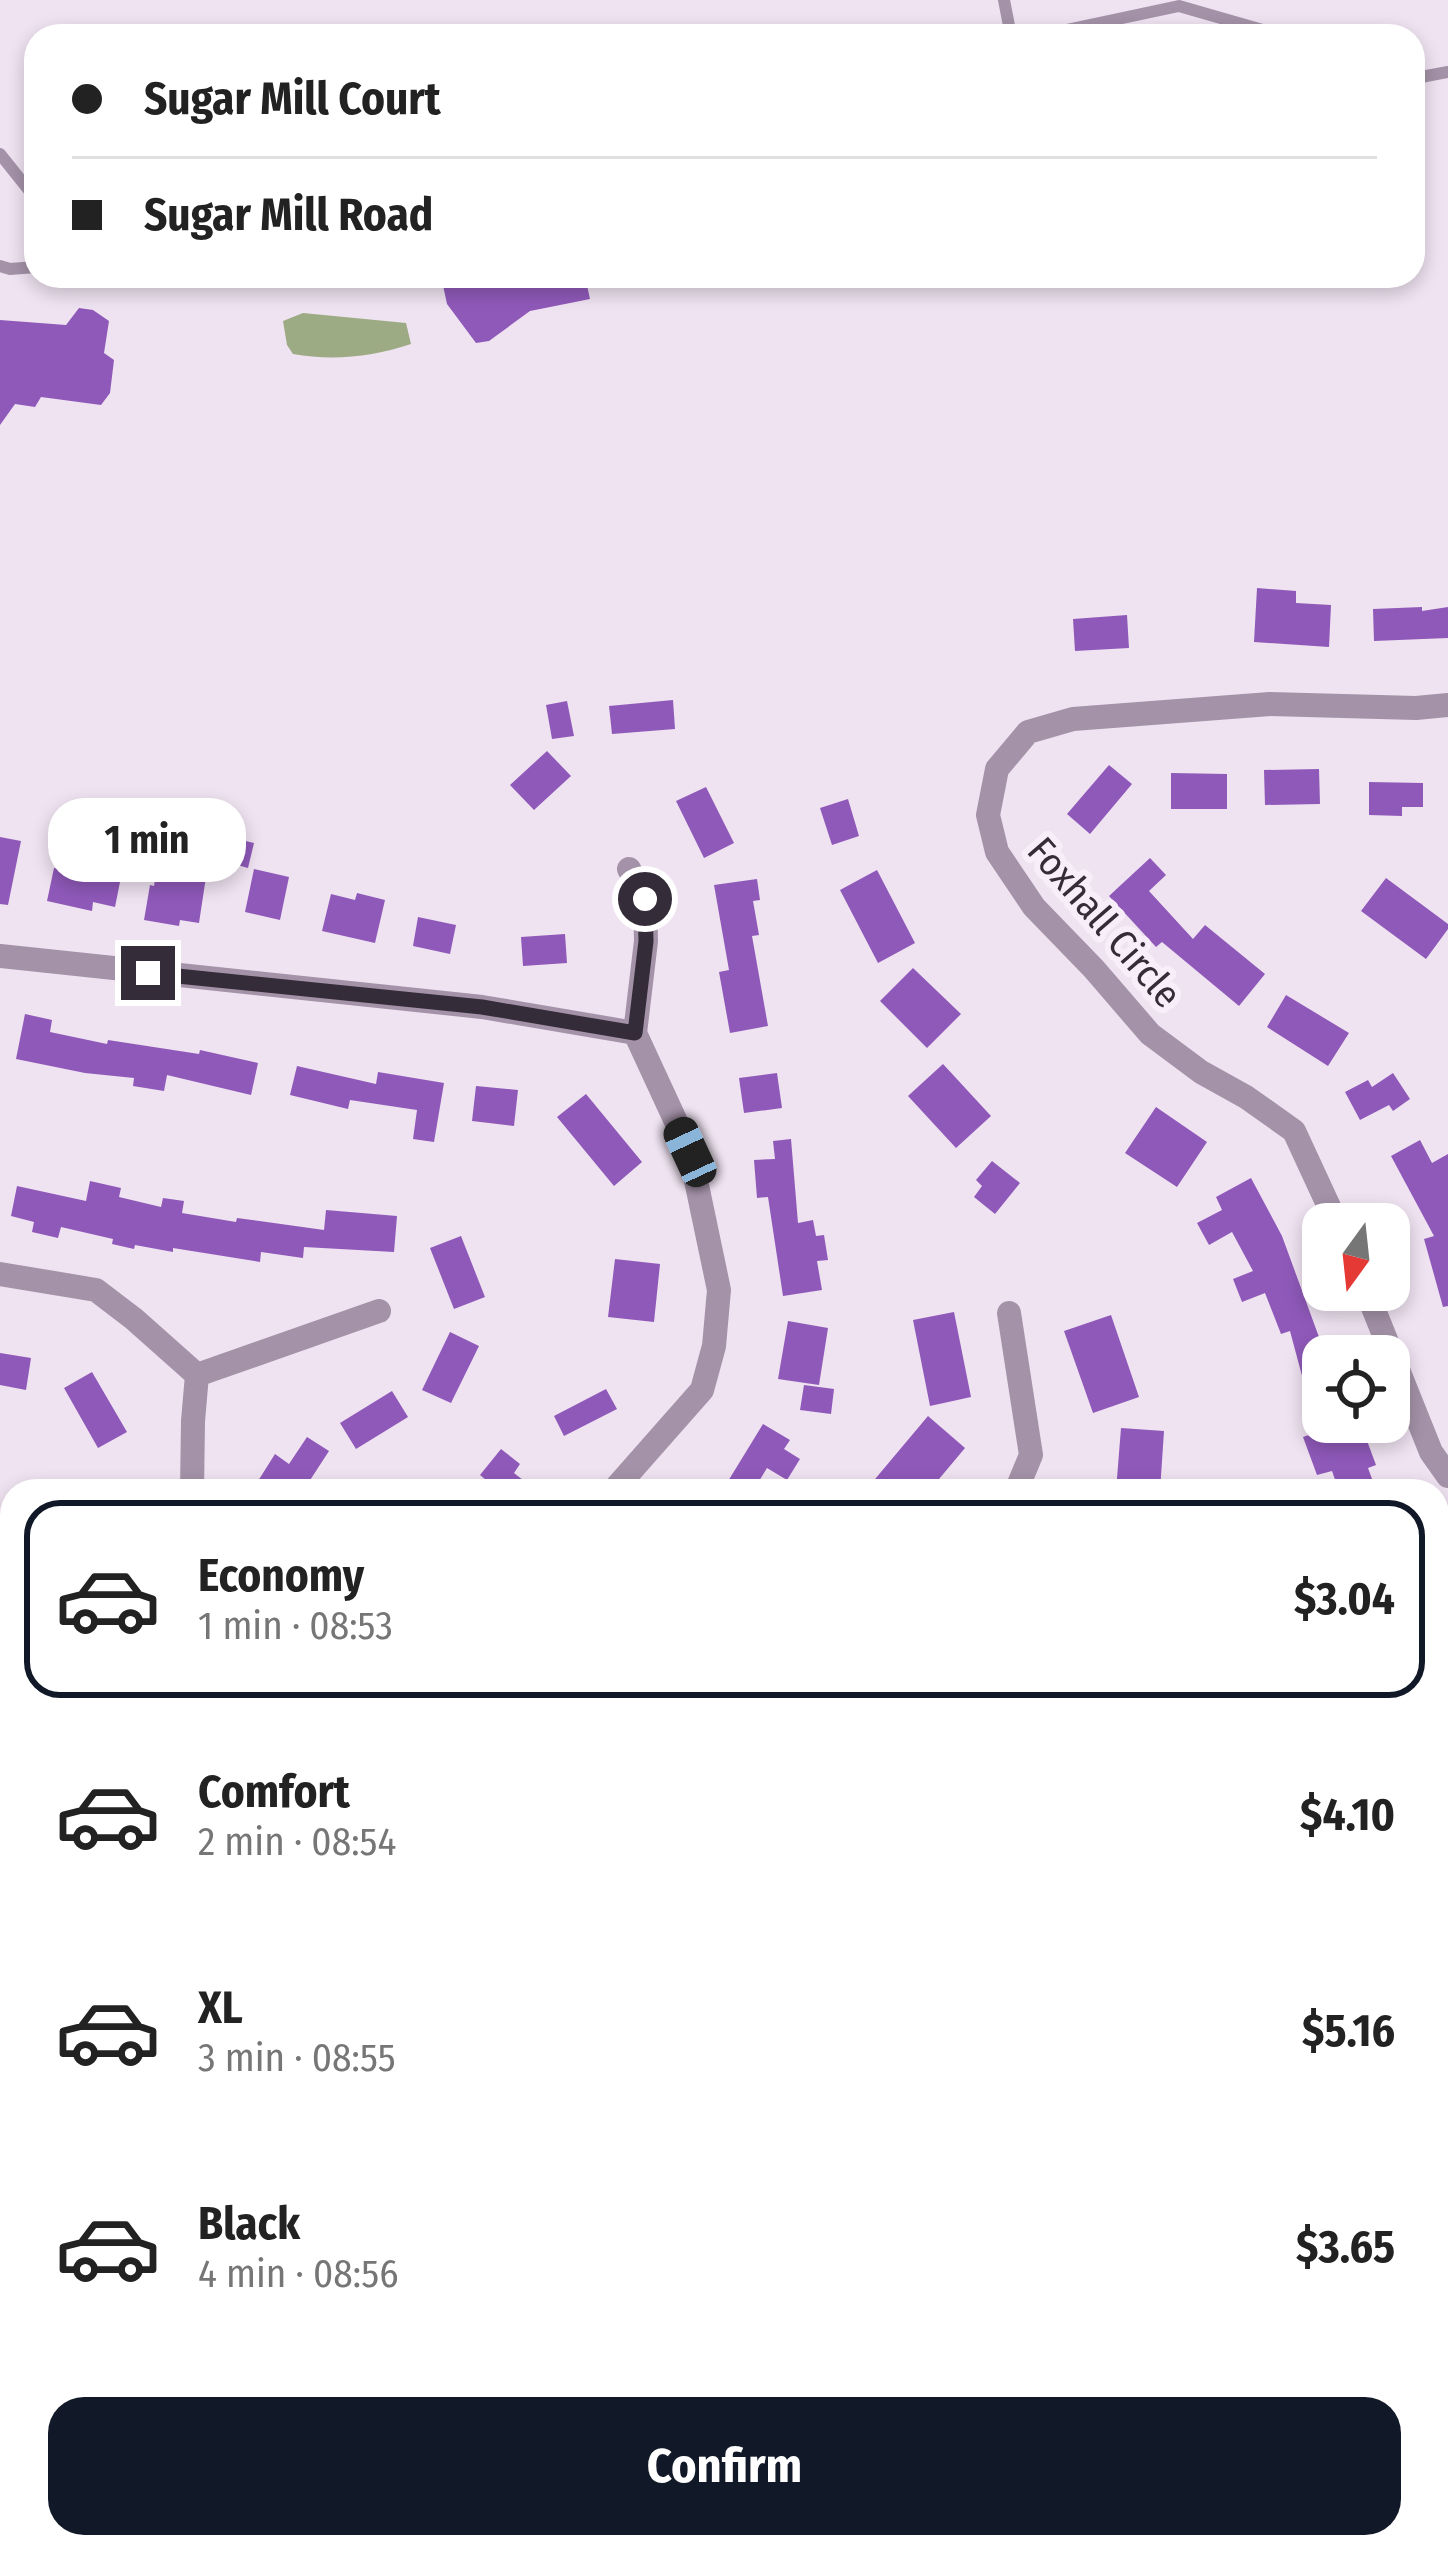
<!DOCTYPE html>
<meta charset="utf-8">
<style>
body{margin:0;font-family:"Fira Sans Condensed",sans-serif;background:#f2f2f2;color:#222;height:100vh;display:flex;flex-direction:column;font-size:45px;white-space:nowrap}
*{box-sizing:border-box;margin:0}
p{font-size:39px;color:#767676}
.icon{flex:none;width:66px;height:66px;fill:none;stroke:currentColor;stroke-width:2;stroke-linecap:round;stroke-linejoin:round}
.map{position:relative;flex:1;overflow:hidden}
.panel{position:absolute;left:0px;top:1479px;width:1449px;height:1080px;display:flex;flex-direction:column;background:#fff;border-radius:36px 36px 0 0;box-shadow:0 6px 18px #0003}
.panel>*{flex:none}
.hud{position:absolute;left:24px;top:24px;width:1401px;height:264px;border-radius:36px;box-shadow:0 6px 18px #0003;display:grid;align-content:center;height:264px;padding:0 48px;background:#fff}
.needle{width:78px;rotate:195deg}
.tools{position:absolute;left:1302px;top:1203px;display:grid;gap:24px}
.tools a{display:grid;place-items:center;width:108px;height:108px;border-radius:24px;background:#fff;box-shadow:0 6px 18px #0003;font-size:60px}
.end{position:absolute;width:54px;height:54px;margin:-27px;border:15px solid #342c38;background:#fff;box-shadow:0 0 0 6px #fff}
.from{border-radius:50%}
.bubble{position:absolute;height:84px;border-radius:36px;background:#fff;box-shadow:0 6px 18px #0003;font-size:39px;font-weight:700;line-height:84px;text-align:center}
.car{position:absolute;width:36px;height:72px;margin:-36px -18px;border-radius:15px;box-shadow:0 0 9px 3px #0007;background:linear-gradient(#222 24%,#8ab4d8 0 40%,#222 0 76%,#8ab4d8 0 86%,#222 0)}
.hud b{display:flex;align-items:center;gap:42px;height:114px;font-size:45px}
.hud b+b{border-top:3px solid #e0e0e0}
.hud i{width:30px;height:30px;background:#222}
ul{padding:21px 0 0;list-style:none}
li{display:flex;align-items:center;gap:36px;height:198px;margin:0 24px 18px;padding:0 24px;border:6px solid transparent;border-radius:36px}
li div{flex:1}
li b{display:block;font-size:45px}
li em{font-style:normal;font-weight:700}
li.active{border-color:#111827}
li>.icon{width:108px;height:108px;stroke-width:1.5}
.primary-button{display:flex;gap:24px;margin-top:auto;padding:24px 48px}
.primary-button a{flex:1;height:138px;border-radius:36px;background:#111827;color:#fff;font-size:48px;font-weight:700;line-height:138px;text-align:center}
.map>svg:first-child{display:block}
.water{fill:#9dab84}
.building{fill:#8f59b9}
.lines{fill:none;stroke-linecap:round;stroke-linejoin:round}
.service{stroke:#a492a8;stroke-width:12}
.minor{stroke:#a492a8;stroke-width:24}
.secondary{stroke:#93809c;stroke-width:30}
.route{stroke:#342c38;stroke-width:15}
.labels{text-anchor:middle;stroke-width:12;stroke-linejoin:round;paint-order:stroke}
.street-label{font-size:39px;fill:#342c38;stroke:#f8eef9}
</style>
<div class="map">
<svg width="1448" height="2559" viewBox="0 0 1448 2559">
<rect width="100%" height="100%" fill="#efe2f1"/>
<!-- water -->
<path class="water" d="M 303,313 L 406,323 L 411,344 C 373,357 332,361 293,354 L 287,345 L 283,321 Z"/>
<!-- building -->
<path class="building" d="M 441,276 L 585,276 L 590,299 L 530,311 L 489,341 L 476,343 L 447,304 Z
M 79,308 L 93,310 L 109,321 L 104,353 L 114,360 L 110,393 L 101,405 L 41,397 L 35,407 L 15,404 L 0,425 L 0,320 L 66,325 Z
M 1257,588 L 1296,591 L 1296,603 L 1331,605 L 1329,647 L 1254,642 Z
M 1422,607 L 1422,611 L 1448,607 L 1448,638 L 1374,641 L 1373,609 Z
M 1127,615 L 1129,648 L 1075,651 L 1073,619 Z
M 673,700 L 675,729 L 612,734 L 609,706 Z
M 567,701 L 574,736 L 552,739 L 546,705 Z
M 547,751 L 571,776 L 534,810 L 510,785 Z
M 1109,765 L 1132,784 L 1090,834 L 1067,814 Z
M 1319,769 L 1320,804 L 1265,805 L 1264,770 Z
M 1171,773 L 1227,774 L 1227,809 L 1171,809 Z
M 1369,782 L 1423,783 L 1423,807 L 1402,807 L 1402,816 L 1369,815 Z
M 706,787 L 734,843 L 704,858 L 676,801 Z
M 848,799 L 859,836 L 832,845 L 820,808 Z
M 196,820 L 214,823 L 213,833 L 254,843 L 248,868 L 209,857 L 199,923 L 180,920 L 179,926 L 144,920 L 150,885 L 154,886 L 158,858 L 190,863 Z
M 0,837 L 21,841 L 8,905 L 0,904 Z
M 1150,858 L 1166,875 L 1149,891 L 1193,939 L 1205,925 L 1265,974 L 1239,1006 L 1162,942 L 1156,947 L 1109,896 Z
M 78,867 L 121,877 L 115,907 L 93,902 L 92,911 L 47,901 L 54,868 L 77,872 Z
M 254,869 L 289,877 L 280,920 L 245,912 Z
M 877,870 L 915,943 L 878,963 L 840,890 Z
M 1386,878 L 1448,924 L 1448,929 L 1426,959 L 1361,911 Z
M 757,879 L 760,900 L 753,901 L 759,935 L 752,936 L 768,1026 L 730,1033 L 719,972 L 729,970 L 714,885 Z
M 357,893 L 385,900 L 375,943 L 322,931 L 331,894 L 355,900 Z
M 418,917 L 456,925 L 450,954 L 413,946 Z
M 565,934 L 567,963 L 523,966 L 521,937 Z
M 913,968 L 961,1014 L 927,1048 L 880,1001 Z
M 1286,995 L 1349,1033 L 1328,1066 L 1267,1027 Z
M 25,1014 L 52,1020 L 50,1032 L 107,1044 L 108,1040 L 199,1054 L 200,1050 L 258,1063 L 251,1095 L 167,1075 L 164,1091 L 133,1086 L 134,1078 L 85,1073 L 16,1059 Z
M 943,1064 L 991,1116 L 956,1148 L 908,1096 Z
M 297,1066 L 376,1084 L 378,1072 L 444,1083 L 434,1142 L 413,1139 L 417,1110 L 350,1100 L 348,1109 L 290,1095 Z
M 777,1073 L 782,1108 L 744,1113 L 739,1078 Z
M 1393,1073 L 1410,1099 L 1393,1111 L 1389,1105 L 1360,1120 L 1345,1092 L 1368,1080 L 1372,1087 Z
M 476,1086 L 518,1090 L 514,1126 L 472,1121 Z
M 586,1094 L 642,1162 L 614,1186 L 557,1117 Z
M 1156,1107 L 1207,1142 L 1177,1187 L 1125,1153 Z
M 791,1139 L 798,1223 L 813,1220 L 816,1236 L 824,1235 L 828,1260 L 817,1261 L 822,1290 L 783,1296 L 768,1197 L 757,1198 L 754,1160 L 775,1159 L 773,1141 Z
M 1420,1140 L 1432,1163 L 1448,1154 L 1448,1306 L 1443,1307 L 1424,1239 L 1434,1236 L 1391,1156 Z
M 992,1161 L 1020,1183 L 995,1214 L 974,1197 L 982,1186 L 976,1180 Z
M 1251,1178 L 1282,1236 L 1323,1348 L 1323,1382 L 1305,1387 L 1290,1331 L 1281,1334 L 1265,1293 L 1242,1302 L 1233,1279 L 1253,1271 L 1232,1232 L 1209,1245 L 1197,1223 L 1222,1210 L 1216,1197 Z
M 90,1181 L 121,1188 L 119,1197 L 161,1207 L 163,1198 L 184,1201 L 182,1213 L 236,1222 L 237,1218 L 324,1230 L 326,1210 L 397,1216 L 394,1252 L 304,1247 L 303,1258 L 261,1252 L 260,1262 L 173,1248 L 173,1252 L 135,1245 L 134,1249 L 112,1244 L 113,1239 L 61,1227 L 58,1238 L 32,1232 L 34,1222 L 11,1216 L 17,1186 L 86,1201 Z
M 461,1236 L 485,1297 L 454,1309 L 430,1248 Z
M 615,1259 L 660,1264 L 654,1322 L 608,1317 Z
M 954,1312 L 971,1397 L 930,1406 L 913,1320 Z
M 1111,1315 L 1139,1397 L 1093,1413 L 1064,1331 Z
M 788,1321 L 828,1328 L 819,1385 L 778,1379 Z
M 450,1332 L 479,1346 L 451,1403 L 422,1390 Z
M 0,1353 L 31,1358 L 26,1390 L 0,1385 Z
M 92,1372 L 127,1432 L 98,1448 L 64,1388 Z
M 804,1385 L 834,1389 L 831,1414 L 800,1410 Z
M 606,1389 L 617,1409 L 564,1436 L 554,1416 Z
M 392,1391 L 408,1417 L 356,1449 L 340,1423 Z
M 928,1416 L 965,1448 L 929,1491 L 865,1491 Z
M 1347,1422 L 1360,1422 L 1376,1465 L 1368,1468 L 1375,1487 L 1364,1491 L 1339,1491 L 1332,1471 L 1317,1475 L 1303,1437 Z
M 763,1424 L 790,1440 L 784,1449 L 800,1459 L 787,1480 L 767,1468 L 753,1491 L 722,1491 Z
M 1121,1428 L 1164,1431 L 1160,1491 L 1116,1491 Z
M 307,1437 L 329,1451 L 303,1491 L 272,1491 L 258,1481 L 275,1454 L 289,1464 Z
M 501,1449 L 520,1464 L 514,1473 L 537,1491 L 499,1491 L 480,1475 Z"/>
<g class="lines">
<!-- service -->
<path class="service" d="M 1004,0 L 1011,36
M 1038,36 L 1179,6 L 1283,36
M 1413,75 L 1421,77 L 1448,72
M 0,154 L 36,199
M 0,266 L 10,269 L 36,267
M 866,2547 L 880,2559
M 1225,2554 L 1262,2559
M 905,2559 L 914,2547
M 1148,2559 L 1157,2547
M 1274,2559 L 1280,2547"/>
<!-- minor -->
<path class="minor" d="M 629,869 L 645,899 L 646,941 L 635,1033
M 0,956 L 482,1007 L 635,1033 L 690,1152 L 719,1290 L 714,1346 L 702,1390 L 613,1491
M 1337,1224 L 1294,1131 L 1246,1097 L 1201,1072 L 1150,1034 L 1094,969 L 1034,907 L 997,852 L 988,815 L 997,769 L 1028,732 L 1073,719 L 1270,704 L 1416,708 L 1448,705
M 0,1274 L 96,1290 L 134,1319 L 197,1375
M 1366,1290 L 1431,1452 L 1448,1476
M 1009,1313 L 1031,1455 L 1016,1491
M 197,1375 L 379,1311
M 192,1491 L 193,1421 L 197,1375
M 0,1734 L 12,1718
M 0,1990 L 12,1991
M 7,2271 L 12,2276
M 248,2547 L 265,2559
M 595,2559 L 602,2547"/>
<!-- secondary -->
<path class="secondary" d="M 1437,1952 L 1448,1948
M 379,2559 L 386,2547"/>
</g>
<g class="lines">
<!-- route -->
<path class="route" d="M 148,973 L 482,1007 L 635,1033 L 646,941 L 645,899"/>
</g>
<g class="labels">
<!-- street labels -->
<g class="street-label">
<text transform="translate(1105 922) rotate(49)" y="14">Foxhall Circle</text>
</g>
</g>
</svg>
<div class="tools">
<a><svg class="needle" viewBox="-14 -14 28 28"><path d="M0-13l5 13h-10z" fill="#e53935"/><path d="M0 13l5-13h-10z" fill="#767676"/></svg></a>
<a><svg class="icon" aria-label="locate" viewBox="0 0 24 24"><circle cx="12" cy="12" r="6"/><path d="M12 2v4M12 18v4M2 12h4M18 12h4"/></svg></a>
</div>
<i class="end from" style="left:645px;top:899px"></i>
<i class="end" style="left:148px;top:973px"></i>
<div class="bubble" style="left:48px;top:798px;width:198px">1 min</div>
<i class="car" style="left:690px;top:1152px;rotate:335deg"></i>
<div class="hud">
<b><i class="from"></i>Sugar Mill Court</b>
<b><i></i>Sugar Mill Road</b>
</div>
<section class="panel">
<ul>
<li class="active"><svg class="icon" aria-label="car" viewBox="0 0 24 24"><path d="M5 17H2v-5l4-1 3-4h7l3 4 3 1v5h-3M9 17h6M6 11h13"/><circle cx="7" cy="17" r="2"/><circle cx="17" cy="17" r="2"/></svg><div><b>Economy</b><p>1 min · 08:53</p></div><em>$3.04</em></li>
<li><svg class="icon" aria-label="car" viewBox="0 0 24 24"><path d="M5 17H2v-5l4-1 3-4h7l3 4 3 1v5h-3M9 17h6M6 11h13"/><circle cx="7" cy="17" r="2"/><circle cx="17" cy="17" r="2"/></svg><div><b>Comfort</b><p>2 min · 08:54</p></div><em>$4.10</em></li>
<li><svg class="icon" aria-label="car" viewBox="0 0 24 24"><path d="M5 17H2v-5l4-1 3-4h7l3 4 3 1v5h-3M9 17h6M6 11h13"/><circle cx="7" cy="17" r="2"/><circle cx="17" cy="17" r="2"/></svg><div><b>XL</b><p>3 min · 08:55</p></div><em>$5.16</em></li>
<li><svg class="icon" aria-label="car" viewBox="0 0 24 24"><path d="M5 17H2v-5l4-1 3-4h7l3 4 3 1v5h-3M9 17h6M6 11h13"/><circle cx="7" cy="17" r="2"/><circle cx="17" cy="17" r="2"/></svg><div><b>Black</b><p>4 min · 08:56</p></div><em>$3.65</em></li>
</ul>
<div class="primary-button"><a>Confirm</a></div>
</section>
</div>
